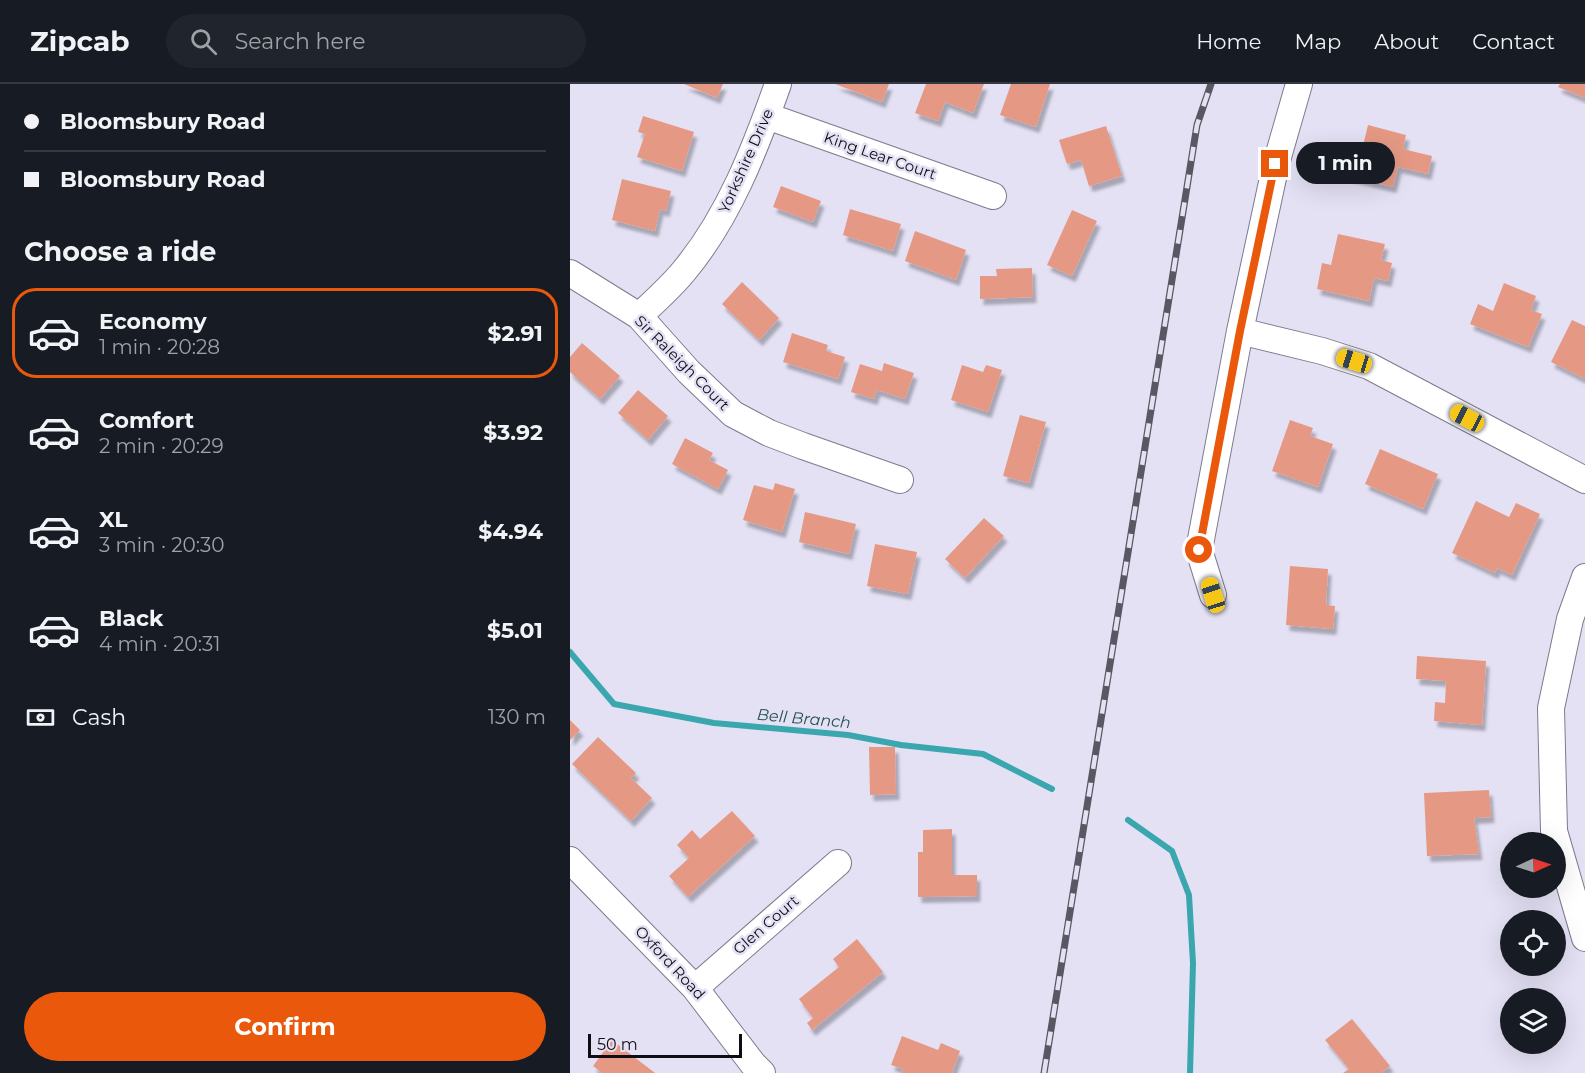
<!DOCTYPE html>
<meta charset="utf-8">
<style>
body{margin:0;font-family:Montserrat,sans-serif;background:#20242c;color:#f1f3f6;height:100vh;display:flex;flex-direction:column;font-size:22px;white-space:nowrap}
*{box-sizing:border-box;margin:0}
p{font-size:20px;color:#9ea1a6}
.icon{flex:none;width:33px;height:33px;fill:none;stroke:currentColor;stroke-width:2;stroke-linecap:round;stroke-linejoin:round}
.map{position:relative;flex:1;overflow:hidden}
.drawer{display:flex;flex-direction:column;background:#171b24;width:570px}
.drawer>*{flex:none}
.top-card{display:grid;align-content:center;height:132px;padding:0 24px;background:#171b24}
.needle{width:39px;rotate:87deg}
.buttons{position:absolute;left:930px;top:748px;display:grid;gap:12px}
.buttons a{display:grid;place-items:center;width:66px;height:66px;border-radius:50%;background:#171b24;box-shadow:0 6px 24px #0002;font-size:30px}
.scale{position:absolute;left:18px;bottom:15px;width:154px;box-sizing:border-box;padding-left:6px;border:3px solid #0e0d14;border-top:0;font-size:16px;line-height:21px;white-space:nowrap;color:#0e0d14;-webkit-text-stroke:4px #e5e1f5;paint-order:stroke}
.end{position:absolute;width:27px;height:27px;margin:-14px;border:8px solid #ea580c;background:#fff;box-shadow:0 0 0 3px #fff}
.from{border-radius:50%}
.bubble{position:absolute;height:42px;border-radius:21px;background:#171b24;box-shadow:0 6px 24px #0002;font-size:20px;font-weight:700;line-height:42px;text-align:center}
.car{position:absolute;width:18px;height:36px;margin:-18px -9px;border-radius:8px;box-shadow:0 0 4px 2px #0007;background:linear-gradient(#f5c518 24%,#345 0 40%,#f5c518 0 76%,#345 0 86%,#f5c518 0)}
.top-card b{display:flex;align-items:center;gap:21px;height:57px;font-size:22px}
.top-card b+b{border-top:2px solid #363941}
.top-card i{width:15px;height:15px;background:#f1f3f6}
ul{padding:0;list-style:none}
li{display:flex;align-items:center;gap:18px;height:90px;margin:0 12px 9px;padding:0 12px;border:3px solid transparent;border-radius:24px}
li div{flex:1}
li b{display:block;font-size:22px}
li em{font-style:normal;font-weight:700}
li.selected{border-color:#ea580c}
li>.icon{width:54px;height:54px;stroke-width:1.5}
h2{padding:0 24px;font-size:27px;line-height:72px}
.pay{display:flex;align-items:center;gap:15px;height:66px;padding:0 24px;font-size:22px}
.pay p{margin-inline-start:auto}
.button{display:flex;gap:12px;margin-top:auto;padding:12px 24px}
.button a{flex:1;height:69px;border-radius:36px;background:#ea580c;color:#fff;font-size:24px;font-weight:700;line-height:69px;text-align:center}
header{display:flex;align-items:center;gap:36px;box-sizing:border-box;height:84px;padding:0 30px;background:#171b24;border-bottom:2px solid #363941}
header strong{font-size:28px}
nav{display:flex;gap:33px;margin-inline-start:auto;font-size:21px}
.search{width:420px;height:54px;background:#20242c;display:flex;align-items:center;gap:15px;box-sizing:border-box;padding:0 21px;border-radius:33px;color:#9ea1a6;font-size:22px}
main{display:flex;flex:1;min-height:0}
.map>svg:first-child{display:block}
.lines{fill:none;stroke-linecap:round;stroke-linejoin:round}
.stream{stroke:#3aa6ae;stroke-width:6}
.building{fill:#e59984;filter:url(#shadow)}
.minor-casing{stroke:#7e7a8d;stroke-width:28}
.minor{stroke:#fff;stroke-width:26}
.rail-casing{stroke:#595762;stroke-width:7}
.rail{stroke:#e5e1f5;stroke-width:4.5;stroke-dasharray:14;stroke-linecap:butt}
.route{stroke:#ea580c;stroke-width:8}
.labels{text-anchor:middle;stroke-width:5;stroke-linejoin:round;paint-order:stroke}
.street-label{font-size:15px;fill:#0e0d14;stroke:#e5e1f5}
.water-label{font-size:16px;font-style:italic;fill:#235154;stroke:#e5e1f5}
</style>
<header>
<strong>Zipcab</strong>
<div class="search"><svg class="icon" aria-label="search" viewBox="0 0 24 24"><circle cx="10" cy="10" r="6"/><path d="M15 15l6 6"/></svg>Search here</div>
<nav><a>Home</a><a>Map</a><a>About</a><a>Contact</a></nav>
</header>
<main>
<section class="drawer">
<div class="top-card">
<b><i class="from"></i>Bloomsbury Road</b>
<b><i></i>Bloomsbury Road</b>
</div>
<h2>Choose a ride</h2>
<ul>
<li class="selected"><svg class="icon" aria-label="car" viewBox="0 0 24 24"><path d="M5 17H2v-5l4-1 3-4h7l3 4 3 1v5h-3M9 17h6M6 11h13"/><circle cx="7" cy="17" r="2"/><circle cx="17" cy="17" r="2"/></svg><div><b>Economy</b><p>1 min · 20:28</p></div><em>$2.91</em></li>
<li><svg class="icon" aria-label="car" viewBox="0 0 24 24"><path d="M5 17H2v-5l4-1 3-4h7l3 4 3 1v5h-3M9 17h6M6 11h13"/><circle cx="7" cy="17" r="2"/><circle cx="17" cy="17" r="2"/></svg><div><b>Comfort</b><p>2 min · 20:29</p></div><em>$3.92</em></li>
<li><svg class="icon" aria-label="car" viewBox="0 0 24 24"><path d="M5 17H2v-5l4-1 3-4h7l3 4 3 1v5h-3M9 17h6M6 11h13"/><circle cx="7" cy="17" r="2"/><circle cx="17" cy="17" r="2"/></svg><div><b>XL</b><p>3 min · 20:30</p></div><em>$4.94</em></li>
<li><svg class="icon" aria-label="car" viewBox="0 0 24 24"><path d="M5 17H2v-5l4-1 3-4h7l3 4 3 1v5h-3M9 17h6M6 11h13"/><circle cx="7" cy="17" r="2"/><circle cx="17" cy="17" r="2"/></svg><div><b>Black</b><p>4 min · 20:31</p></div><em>$5.01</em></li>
</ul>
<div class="pay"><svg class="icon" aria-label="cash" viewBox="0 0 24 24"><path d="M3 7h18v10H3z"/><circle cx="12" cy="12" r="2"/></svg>Cash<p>130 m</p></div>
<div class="button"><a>Confirm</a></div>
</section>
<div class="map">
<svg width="1015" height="989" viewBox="0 0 1015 989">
<defs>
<filter id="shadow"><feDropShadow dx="3.5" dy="6" stdDeviation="1.5" flood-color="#0004"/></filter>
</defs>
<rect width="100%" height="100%" fill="#e5e1f5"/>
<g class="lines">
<!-- stream -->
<path class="stream" d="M 0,568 L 44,620 L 144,639 L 278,651 L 331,661 L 413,670 L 482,705
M 558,736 L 602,767 L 619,811 L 623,879 L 620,989"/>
</g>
<!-- building -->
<path class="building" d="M 114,0 L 153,0 L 147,14 Z
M 265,0 L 319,0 L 312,18 Z
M 356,0 L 414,0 L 403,29 L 375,18 L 368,37 L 345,29 Z
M 441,0 L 480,0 L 466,43 L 430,31 Z
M 990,0 L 1015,0 L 1015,14 L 988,3 Z
M 73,32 L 124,48 L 112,87 L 67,73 L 75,50 L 68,48 Z
M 798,41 L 836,51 L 833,65 L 862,72 L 858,90 L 828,83 L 823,103 L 777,92 L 782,68 L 791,70 Z
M 536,42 L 552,92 L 519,102 L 511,76 L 497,80 L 489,56 Z
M 52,95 L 101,107 L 96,127 L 90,125 L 85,147 L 42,136 Z
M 211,102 L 251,117 L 243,138 L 203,123 Z
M 280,125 L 331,140 L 323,167 L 273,151 Z
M 502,126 L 527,137 L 502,192 L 477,181 Z
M 345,147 L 396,166 L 386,196 L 335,177 Z
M 768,150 L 815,160 L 811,176 L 822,179 L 818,197 L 804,194 L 799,217 L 747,205 L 752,179 L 761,181 Z
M 462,184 L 463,213 L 410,215 L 410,192 L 427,192 L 426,185 Z
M 172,198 L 209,234 L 189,256 L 152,220 Z
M 934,199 L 966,212 L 961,226 L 972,230 L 958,263 L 900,240 L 908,220 L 923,227 Z
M 1002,236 L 1015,242 L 1015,295 L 981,278 Z
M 222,249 L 258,261 L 256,267 L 275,273 L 268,295 L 213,278 Z
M 12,259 L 50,292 L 30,315 L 0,288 L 0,273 Z
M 314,279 L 344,289 L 335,315 L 307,306 L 304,315 L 281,308 L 290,280 L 312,287 Z
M 392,281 L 413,288 L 416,281 L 432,286 L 418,328 L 381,316 Z
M 68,306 L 98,332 L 78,356 L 48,329 Z
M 450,331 L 476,338 L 459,399 L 433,392 Z
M 720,336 L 743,344 L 740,352 L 763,360 L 748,403 L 702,387 Z
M 115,354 L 143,369 L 139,376 L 158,386 L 148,405 L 102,380 Z
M 810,365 L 868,390 L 853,425 L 795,400 Z
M 205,399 L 225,405 L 212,448 L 173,436 L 184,401 L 203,406 Z
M 906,417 L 939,433 L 946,419 L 970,430 L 942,491 L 927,484 L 925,489 L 882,469 Z
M 235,428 L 286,440 L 279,470 L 229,458 Z
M 414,434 L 434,452 L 395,494 L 375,475 Z
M 305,460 L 347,468 L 338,510 L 297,502 Z
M 720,482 L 758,485 L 756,521 L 765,522 L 763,545 L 716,541 Z
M 847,572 L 916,577 L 912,641 L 864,637 L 865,618 L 875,619 L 876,597 L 846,595 Z
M 0,636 L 10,646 L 0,656 Z
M 28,653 L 66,689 L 61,694 L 82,714 L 61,737 L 2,680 Z
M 299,663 L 325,663 L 326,710 L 300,711 Z
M 919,706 L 921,733 L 904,734 L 909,770 L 857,772 L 854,709 Z
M 162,727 L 185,752 L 118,813 L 99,792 L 119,774 L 107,761 L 122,746 L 130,755 Z
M 382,745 L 382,791 L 407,791 L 407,812 L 348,813 L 348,768 L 353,768 L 353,746 Z
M 287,855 L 313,888 L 242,946 L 237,939 L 243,934 L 229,915 L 269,883 L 263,875 Z
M 782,935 L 820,982 L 811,989 L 773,989 L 779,985 L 755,956 Z
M 332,952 L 368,966 L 371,959 L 390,967 L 382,989 L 332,989 L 333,985 L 321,981 Z
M 42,956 L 85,989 L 32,989 L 23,982 Z"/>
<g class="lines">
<defs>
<path id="minor" d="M 197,32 L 423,112
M 0,189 L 69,232 L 119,288 L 163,330 L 199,349 L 233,362 L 330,396
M 69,232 C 84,218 101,203 114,187 C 159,133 185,65 208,0
M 670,247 L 752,267 L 799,282 L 1015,396
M 1015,493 L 1000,535 L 981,624 L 984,747 L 1015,854
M 643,511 L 629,466 L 670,247 L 706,80 L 729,0
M 0,776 L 125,904 L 183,980 L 192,989
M 125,904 L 268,779"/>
</defs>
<!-- minor casing -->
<use href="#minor" class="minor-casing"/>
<!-- minor -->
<use href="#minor" class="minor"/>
<defs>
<path id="rail" d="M 474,989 L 627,41 L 641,0"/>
</defs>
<!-- rail casing -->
<use href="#rail" class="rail-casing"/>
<!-- rail -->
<use href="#rail" class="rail"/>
</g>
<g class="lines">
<!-- route -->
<path class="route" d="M 629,466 L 670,247 L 705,80"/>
</g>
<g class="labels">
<!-- street labels -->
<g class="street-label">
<text transform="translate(310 72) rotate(19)" y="5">King Lear Court</text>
<text transform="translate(176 77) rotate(-66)" y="5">Yorkshire Drive</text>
<text transform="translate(112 279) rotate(45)" y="5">Sir Raleigh Court</text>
<text transform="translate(196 841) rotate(-41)" y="5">Glen Court</text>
<text transform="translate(100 879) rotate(47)" y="5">Oxford Road</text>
</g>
<!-- water labels -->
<g class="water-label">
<text transform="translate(234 634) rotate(5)" y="6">Bell Branch</text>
</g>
</g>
</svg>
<div class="buttons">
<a><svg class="needle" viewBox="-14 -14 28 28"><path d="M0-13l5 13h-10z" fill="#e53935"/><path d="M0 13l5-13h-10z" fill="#9ea1a6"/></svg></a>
<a><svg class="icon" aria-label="locate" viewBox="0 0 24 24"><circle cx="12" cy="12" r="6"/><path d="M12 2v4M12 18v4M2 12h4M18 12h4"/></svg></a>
<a><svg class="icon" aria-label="layers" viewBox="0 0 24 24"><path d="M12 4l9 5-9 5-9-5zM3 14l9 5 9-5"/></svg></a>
</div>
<div class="scale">50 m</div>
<i class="end from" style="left:629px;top:466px"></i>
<i class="end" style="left:705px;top:80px"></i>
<div class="bubble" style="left:726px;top:58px;width:99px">1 min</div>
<i class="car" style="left:784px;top:277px;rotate:287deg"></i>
<i class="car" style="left:897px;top:334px;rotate:298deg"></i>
<i class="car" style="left:643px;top:511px;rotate:342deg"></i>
</div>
</main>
